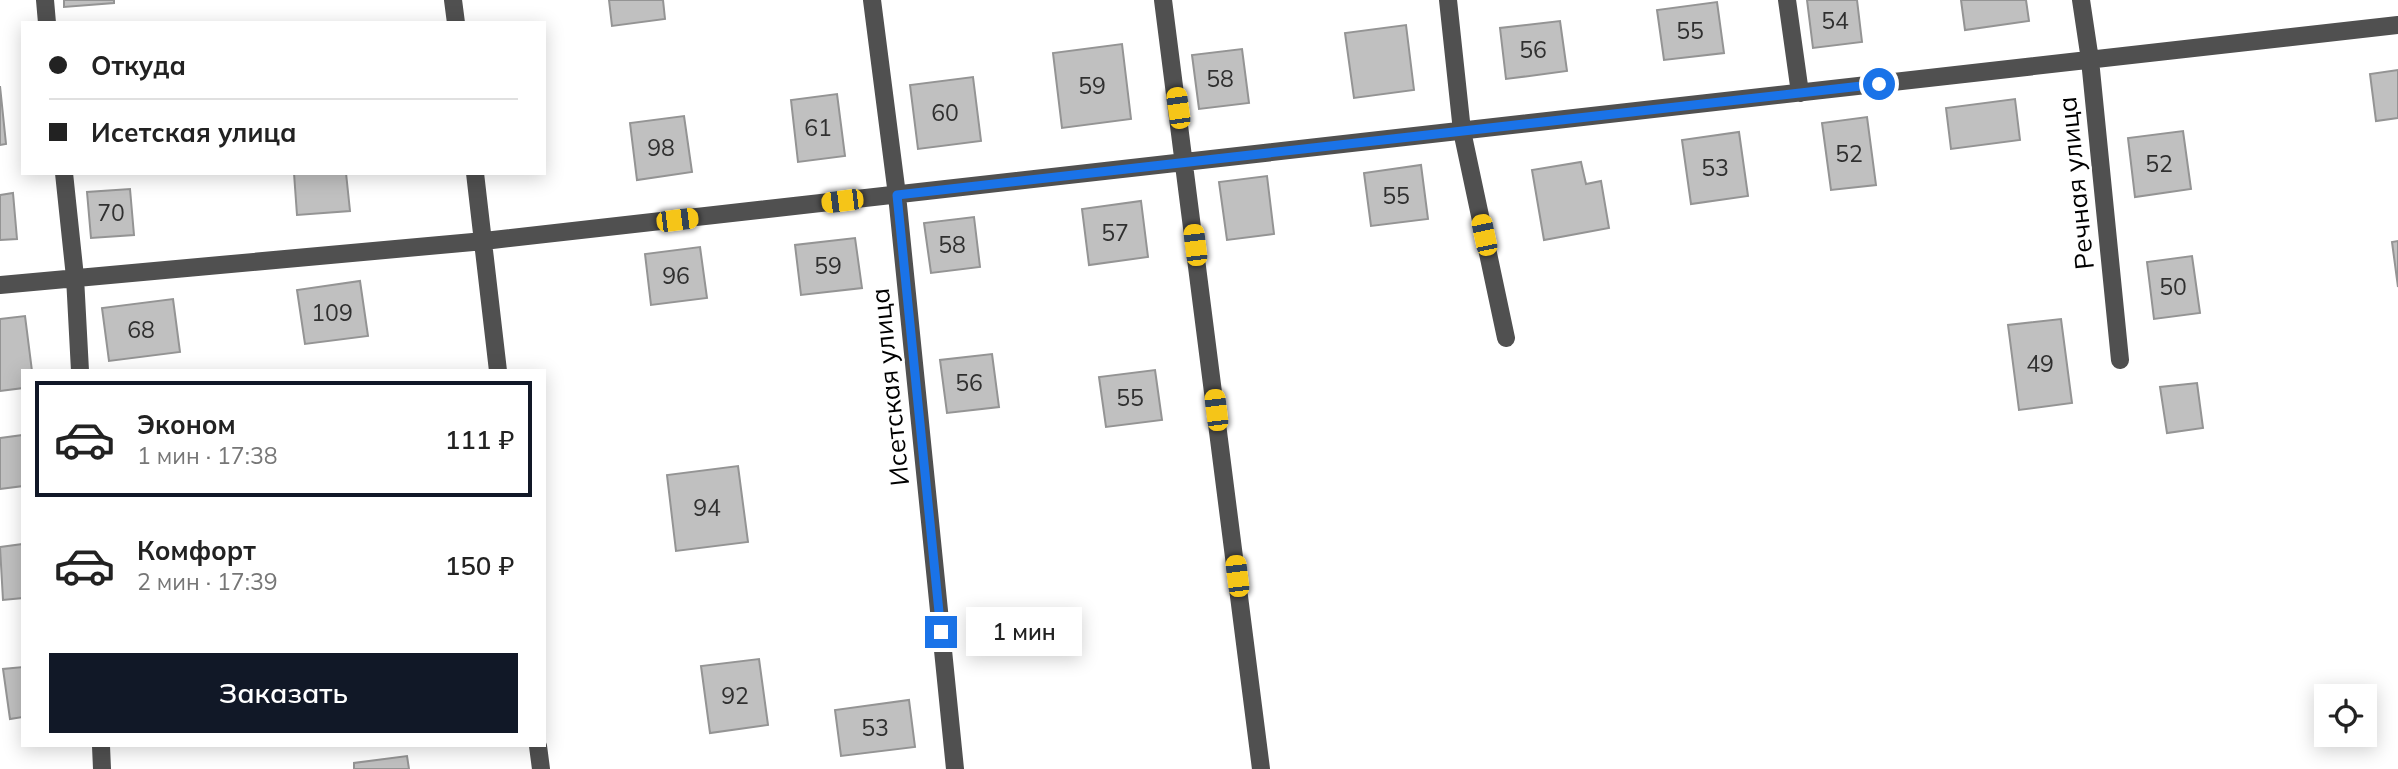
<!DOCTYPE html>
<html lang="ru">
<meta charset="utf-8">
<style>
body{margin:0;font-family:Mulish,sans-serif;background:#f2f2f2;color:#222;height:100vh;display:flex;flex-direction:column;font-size:26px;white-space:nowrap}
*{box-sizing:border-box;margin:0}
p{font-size:23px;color:#767676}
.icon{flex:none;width:38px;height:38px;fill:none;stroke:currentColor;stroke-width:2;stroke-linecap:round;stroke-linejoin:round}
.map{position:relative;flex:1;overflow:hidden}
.side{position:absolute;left:21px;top:369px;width:525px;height:378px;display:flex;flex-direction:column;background:#fff;border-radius:0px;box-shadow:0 4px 18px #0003}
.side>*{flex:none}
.banner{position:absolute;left:21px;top:21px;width:525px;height:154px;border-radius:0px;box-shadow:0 4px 18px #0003;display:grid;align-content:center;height:154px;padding:0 28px;background:#fff}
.fabs{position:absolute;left:2314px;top:684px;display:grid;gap:14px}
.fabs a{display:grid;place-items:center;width:63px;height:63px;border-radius:0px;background:#fff;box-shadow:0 4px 18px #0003;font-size:35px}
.end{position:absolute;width:32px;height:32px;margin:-16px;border:9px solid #1a73e8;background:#fff;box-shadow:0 0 0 4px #fff}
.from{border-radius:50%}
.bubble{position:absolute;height:49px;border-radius:0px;background:#fff;box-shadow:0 4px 18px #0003;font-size:23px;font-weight:600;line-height:49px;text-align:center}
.car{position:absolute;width:21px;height:42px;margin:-21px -10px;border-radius:9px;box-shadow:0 0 5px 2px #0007;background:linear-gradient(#f5c518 24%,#345 0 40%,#f5c518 0 76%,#345 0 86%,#f5c518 0)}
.banner b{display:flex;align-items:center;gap:24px;height:66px;font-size:26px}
.banner b+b{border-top:2px solid #e0e0e0}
.banner i{width:18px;height:18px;background:#222}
ul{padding:12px 0 0;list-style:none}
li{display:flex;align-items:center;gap:21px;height:116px;margin:0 14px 10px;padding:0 14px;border:4px solid transparent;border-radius:0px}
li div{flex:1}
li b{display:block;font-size:26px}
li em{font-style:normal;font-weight:600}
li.current{border-color:#111827}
li>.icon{width:63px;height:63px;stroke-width:1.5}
.action{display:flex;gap:14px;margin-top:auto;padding:14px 28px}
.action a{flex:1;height:80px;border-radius:0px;background:#111827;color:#fff;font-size:28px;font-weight:600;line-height:80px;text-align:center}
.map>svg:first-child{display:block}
.building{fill:#c0c0c0;stroke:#949494;stroke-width:2}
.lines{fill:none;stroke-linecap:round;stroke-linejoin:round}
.minor{stroke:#505050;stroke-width:18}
.route{stroke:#1a73e8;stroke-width:9}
.labels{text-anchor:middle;stroke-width:5;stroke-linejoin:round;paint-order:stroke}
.number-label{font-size:23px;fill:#303030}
.street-label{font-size:26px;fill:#000;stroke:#fff}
</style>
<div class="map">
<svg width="2398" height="769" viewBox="0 0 2398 769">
<rect width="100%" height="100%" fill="#fff"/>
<!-- building -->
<path class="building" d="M 64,0 L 114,0 L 114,3 L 64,7 Z
M 609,0 L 663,0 L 665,19 L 612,26 Z
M 1807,0 L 1857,0 L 1862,42 L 1813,48 Z
M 1961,0 L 2026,0 L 2029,21 L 1965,30 Z
M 1717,2 L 1724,53 L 1664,60 L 1657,10 Z
M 1560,21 L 1567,71 L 1506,79 L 1500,28 Z
M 1406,25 L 1414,90 L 1354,98 L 1345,33 Z
M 1122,44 L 1131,119 L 1062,128 L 1053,53 Z
M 1242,49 L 1249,103 L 1199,109 L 1192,55 Z
M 2398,70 L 2398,118 L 2376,121 L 2370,74 Z
M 973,77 L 981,141 L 918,149 L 910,85 Z
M 0,86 L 6,144 L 0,145 Z
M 837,94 L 845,156 L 798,162 L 791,100 Z
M 2015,99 L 2020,140 L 1951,149 L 1946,108 Z
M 684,116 L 692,172 L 637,180 L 630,123 Z
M 1867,117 L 1876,185 L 1831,190 L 1822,123 Z
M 2183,131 L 2191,189 L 2135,197 L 2128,138 Z
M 1739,132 L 1748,196 L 1691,204 L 1682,140 Z
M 1581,162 L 1586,184 L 1601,181 L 1609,228 L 1544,240 L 1532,170 Z
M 1421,165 L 1428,219 L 1371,226 L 1364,173 Z
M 294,173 L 346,173 L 350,211 L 297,215 Z
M 1267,176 L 1274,234 L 1227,240 L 1219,182 Z
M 130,189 L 134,235 L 91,238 L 87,192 Z
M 13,193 L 17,239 L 0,240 L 0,195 Z
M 1141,201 L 1148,257 L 1089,265 L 1082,209 Z
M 974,217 L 980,267 L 931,273 L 924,223 Z
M 855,238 L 862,288 L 801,295 L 795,245 Z
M 2398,241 L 2398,287 L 2392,242 Z
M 700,247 L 707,298 L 651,305 L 645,254 Z
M 2192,256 L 2200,313 L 2154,319 L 2147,262 Z
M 360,281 L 368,336 L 305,344 L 297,290 Z
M 173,299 L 180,352 L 109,361 L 102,308 Z
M 25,316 L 32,371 L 23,371 L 23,388 L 0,391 L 0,319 Z
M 2061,319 L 2072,403 L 2019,410 L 2008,325 Z
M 992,354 L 999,407 L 947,413 L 940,360 Z
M 1155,370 L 1162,420 L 1106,427 L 1099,377 Z
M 2197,383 L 2203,428 L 2167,433 L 2160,387 Z
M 23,435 L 23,486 L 0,489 L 0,438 Z
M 738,466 L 748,542 L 676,551 L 667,475 Z
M 23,544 L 23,598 L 3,600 L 0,547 Z
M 759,659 L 768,725 L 710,733 L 701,666 Z
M 23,667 L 23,717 L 10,719 L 3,669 Z
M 909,700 L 915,747 L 841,756 L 835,710 Z
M 407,756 L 409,769 L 354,769 L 354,763 Z"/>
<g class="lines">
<!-- minor -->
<path class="minor" d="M 45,0 L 47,23
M 453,0 L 456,23
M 872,0 L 897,195 L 955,769
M 1163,0 L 1261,769
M 1448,0 L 1462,131 L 1506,338
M 1787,0 L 1800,93
M 2081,0 L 2090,60 L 2120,360
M 64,173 L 75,277 L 80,371
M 475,173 L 498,371
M 0,285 L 484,241 L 2398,25
M 101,746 L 102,769
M 538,746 L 541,769"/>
</g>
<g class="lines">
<!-- route -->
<path class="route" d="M 941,632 L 897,195 L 1879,84"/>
</g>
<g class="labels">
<!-- number labels -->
<g class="number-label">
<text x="1835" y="29">54</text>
<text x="1690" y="39">55</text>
<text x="1533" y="58">56</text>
<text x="1220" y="87">58</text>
<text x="1092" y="94">59</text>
<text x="945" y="121">60</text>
<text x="818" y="136">61</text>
<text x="661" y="156">98</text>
<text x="1849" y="162">52</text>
<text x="2159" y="172">52</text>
<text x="1715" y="176">53</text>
<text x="1396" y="204">55</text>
<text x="111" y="221">70</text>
<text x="1115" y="241">57</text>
<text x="952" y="253">58</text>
<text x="828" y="274">59</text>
<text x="676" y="284">96</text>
<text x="2173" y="295">50</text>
<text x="332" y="321">109</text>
<text x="141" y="338">68</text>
<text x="2040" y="372">49</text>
<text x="969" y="391">56</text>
<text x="1130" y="406">55</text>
<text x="707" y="516">94</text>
<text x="735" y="704">92</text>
<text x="875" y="736">53</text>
</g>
<!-- street labels -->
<g class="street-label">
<text transform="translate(2076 183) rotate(-96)" y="9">Речная улица</text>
<text transform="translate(890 387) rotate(-96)" y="9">Исетская улица</text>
</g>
</g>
</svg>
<div class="fabs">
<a><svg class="icon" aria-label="locate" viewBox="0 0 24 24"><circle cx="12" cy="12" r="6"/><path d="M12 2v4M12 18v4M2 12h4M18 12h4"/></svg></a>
</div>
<i class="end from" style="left:1879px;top:84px"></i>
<i class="end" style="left:941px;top:632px"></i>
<div class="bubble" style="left:966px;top:607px;width:116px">1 мин</div>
<i class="car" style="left:1178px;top:108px;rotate:352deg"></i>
<i class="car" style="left:842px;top:201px;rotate:263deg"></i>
<i class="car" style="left:677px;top:220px;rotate:83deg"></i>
<i class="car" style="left:1484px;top:235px;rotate:348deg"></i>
<i class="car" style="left:1195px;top:245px;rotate:353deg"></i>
<i class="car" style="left:1216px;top:410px;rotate:353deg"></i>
<i class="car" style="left:1237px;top:576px;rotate:353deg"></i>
<div class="banner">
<b><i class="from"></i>Откуда</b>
<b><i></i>Исетская улица</b>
</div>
<section class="side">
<ul>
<li class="current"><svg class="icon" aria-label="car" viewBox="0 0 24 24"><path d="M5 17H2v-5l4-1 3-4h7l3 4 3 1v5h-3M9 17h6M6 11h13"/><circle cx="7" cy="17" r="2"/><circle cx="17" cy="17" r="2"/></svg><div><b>Эконом</b><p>1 мин · 17:38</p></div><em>111 ₽</em></li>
<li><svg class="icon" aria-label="car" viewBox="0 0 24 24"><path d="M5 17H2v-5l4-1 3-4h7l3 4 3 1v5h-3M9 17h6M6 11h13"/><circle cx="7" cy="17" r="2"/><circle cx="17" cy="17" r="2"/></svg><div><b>Комфорт</b><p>2 мин · 17:39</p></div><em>150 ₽</em></li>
</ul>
<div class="action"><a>Заказать</a></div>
</section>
</div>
